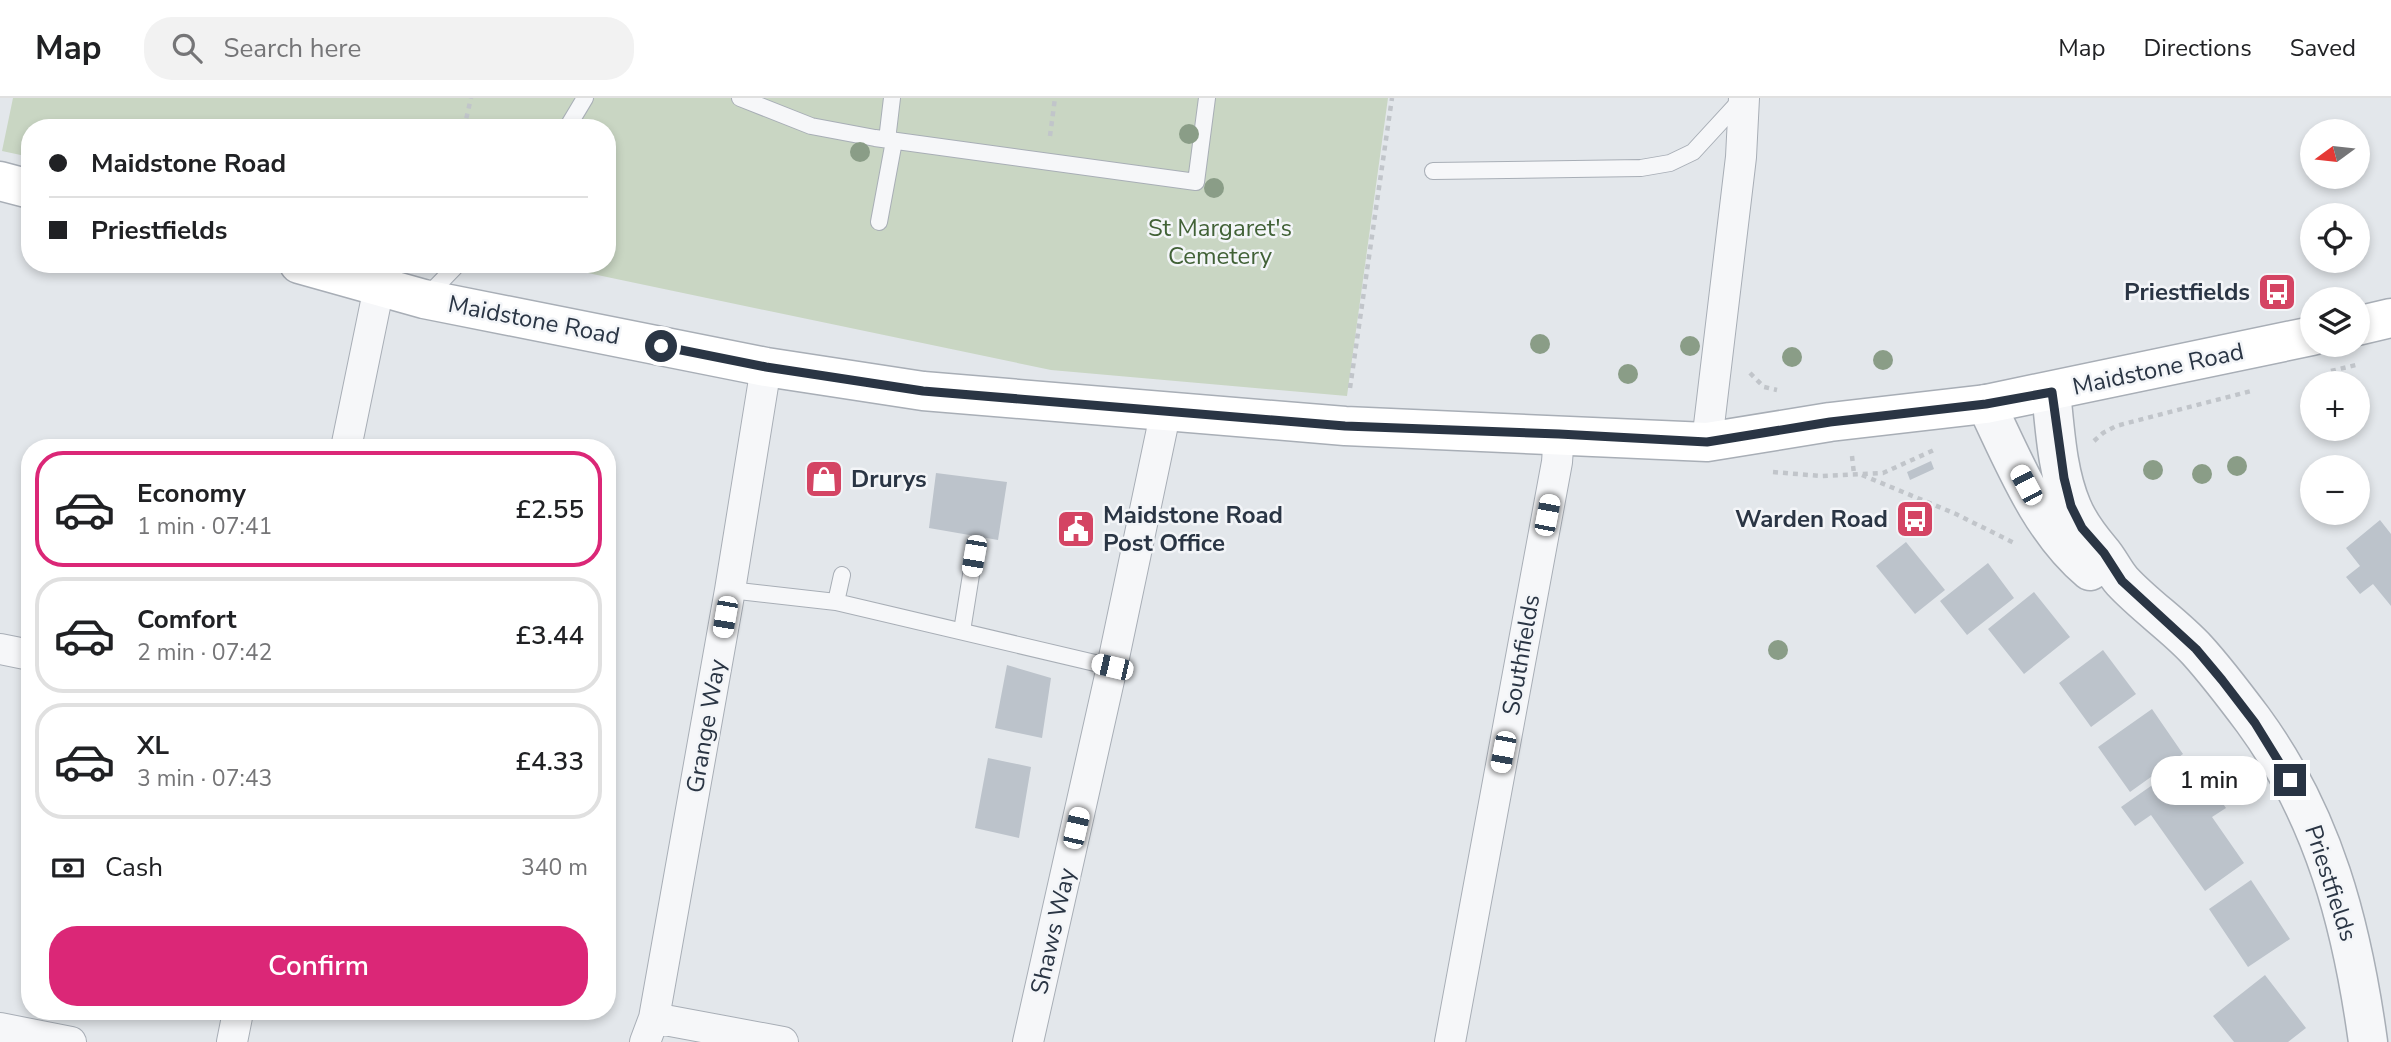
<!DOCTYPE html>
<meta charset="utf-8">
<style>
body{margin:0;font-family:"Nunito Sans",sans-serif;background:#f2f2f2;color:#202124;height:100vh;display:flex;flex-direction:column;font-size:26px;white-space:nowrap}
*{box-sizing:border-box;margin:0}
p{font-size:23px;color:#757577}
.icon{flex:none;width:38px;height:38px;fill:none;stroke:currentColor;stroke-width:2;stroke-linecap:round;stroke-linejoin:round}
.map{position:relative;flex:1;overflow:hidden}
.side{position:absolute;left:21px;top:341px;width:595px;height:581px;display:flex;flex-direction:column;background:#fff;border-radius:28px;box-shadow:0 4px 10px #0003}
.side>*{flex:none}
.banner{position:absolute;left:21px;top:21px;width:595px;height:154px;border-radius:28px;box-shadow:0 4px 10px #0003;display:grid;align-content:center;height:154px;padding:0 28px;background:#fff}
.needle{width:46px;rotate:255deg}
.buttons{position:absolute;left:2300px;top:21px;display:grid;gap:14px}
.buttons a{display:grid;place-items:center;width:70px;height:70px;border-radius:50%;background:#fff;box-shadow:0 4px 10px #0003;font-size:35px}
.end{position:absolute;width:32px;height:32px;margin:-16px;border:9px solid #2a3544;background:#fff;box-shadow:0 0 0 4px #fff}
.from{border-radius:50%}
.bubble{position:absolute;height:49px;border-radius:24px;background:#fff;box-shadow:0 4px 10px #0003;font-size:23px;font-weight:600;line-height:49px;text-align:center}
.car{position:absolute;width:21px;height:42px;margin:-21px -10px;border-radius:9px;box-shadow:0 0 5px 2px #0007;background:linear-gradient(#fff 24%,#345 0 40%,#fff 0 76%,#345 0 86%,#fff 0)}
.banner b{display:flex;align-items:center;gap:24px;height:66px;font-size:26px}
.banner b+b{border-top:2px solid #e0e0e0}
.banner i{width:18px;height:18px;background:#202124}
ul{padding:12px 0 0;list-style:none}
li{display:flex;align-items:center;gap:21px;height:116px;margin:0 14px 10px;padding:0 14px;border:4px solid #e0e0e0;border-radius:28px}
li div{flex:1}
li b{display:block;font-size:26px}
li em{font-style:normal;font-weight:600}
li.on{border-color:#db2777}
li>.icon{width:63px;height:63px;stroke-width:1.5}
.pay{display:flex;align-items:center;gap:18px;height:77px;padding:0 28px;font-size:26px}
.pay p{margin-inline-start:auto}
.cta{display:flex;gap:14px;margin-top:auto;padding:14px 28px}
.cta a{flex:1;height:80px;border-radius:28px;background:#db2777;color:#fff;font-size:28px;font-weight:600;line-height:80px;text-align:center}
header{display:flex;align-items:center;gap:42px;box-sizing:border-box;height:98px;padding:0 35px;background:#fff;border-bottom:2px solid #e0e0e0}
header strong{font-size:33px}
nav{display:flex;gap:38px;margin-inline-start:auto;font-size:24px}
.search{width:490px;height:63px;background:#f2f2f2;display:flex;align-items:center;gap:18px;box-sizing:border-box;padding:0 24px;border-radius:28px;color:#757577;font-size:26px}
.map>svg:first-child{display:block}
.green{fill:#c9d6c3}
.building{fill:#bcc3cb}
.lines{fill:none;stroke-linecap:round;stroke-linejoin:round}
.service-casing{stroke:#a8aeb6;stroke-width:18}
.minor-casing{stroke:#a8aeb6;stroke-width:32}
.tertiary-casing{stroke:#a8aeb6;stroke-width:41}
.secondary-casing{stroke:#a8aeb6;stroke-width:41}
.path{stroke:#c1c5ca;stroke-width:4.5;stroke-dasharray:5 5;stroke-linecap:butt}
.service{stroke:#f6f7f9;stroke-width:16}
.minor{stroke:#f6f7f9;stroke-width:30}
.tertiary{stroke:#f6f7f9;stroke-width:38}
.secondary{stroke:#fff;stroke-width:38}
.tree{fill:#8a9d87}
.route{stroke:#2a3544;stroke-width:9}
.labels{text-anchor:middle;stroke-width:5;stroke-linejoin:round;paint-order:stroke}
.park-label{font-size:24px;fill:#416136;stroke:#f3f5f8}
.poi-label{font-size:24px;font-weight:bold;fill:#2a3544;stroke:#f3f5f8;text-anchor:end}
.street-label{font-size:24px;fill:#2a3544;stroke:#f3f5f8}
</style>
<header>
<strong>Map</strong>
<div class="search"><svg class="icon" aria-label="search" viewBox="0 0 24 24"><circle cx="10" cy="10" r="6"/><path d="M15 15l6 6"/></svg>Search here</div>
<nav><a>Map</a><a>Directions</a><a>Saved</a></nav>
</header>
<div class="map">
<svg width="2391" height="944" viewBox="0 0 2391 944">
<rect width="100%" height="100%" fill="#e3e7eb"/>
<!-- green -->
<path class="green" d="M 13,0 L 1388,0 L 1347,298 L 1051,272 L 545,166 L 607,166 L 607,30 L 30,30 L 30,59 L 2,53 Z"/>
<!-- building -->
<path class="building" d="M 1931,363 L 1934,371 L 1910,382 L 1907,374 Z
M 936,375 L 1007,384 L 998,442 L 929,430 Z
M 2380,422 L 2391,436 L 2391,508 L 2373,486 L 2360,496 L 2346,479 L 2360,468 L 2346,450 Z
M 1906,444 L 1945,492 L 1915,516 L 1876,468 Z
M 1988,465 L 2014,500 L 1967,537 L 1940,503 Z
M 2034,494 L 2070,539 L 2024,576 L 1988,531 Z
M 2103,552 L 2136,596 L 2091,629 L 2059,585 Z
M 1007,567 L 1051,580 L 1042,640 L 995,630 Z
M 2152,611 L 2183,656 L 2130,694 L 2098,649 Z
M 988,660 L 1031,669 L 1019,740 L 975,730 Z
M 2178,669 L 2187,682 L 2200,673 L 2226,710 L 2212,719 L 2244,765 L 2205,793 L 2151,717 L 2135,728 L 2121,709 Z
M 2251,782 L 2290,841 L 2248,869 L 2209,811 Z
M 2265,877 L 2306,930 L 2288,944 L 2234,944 L 2213,918 Z"/>
<g class="lines">
<defs>
<path id="service" d="M 740,0 L 811,28 L 875,40 L 1196,84 L 1207,0
M 567,30 L 585,0
M 887,42 L 892,0
M 1433,73 L 1641,70 L 1670,65 L 1693,54 L 1738,5 L 1738,0
M 879,124 L 894,43
M 426,199 L 458,166
M 842,477 L 836,504 L 1112,569
M 730,492 L 836,504
M 962,533 L 974,458"/>
<path id="minor" d="M 1707,344 L 1741,59 L 1744,0
M 346,350 L 379,189
M 0,551 L 30,557
M 654,920 L 783,944
M 0,930 L 71,944
M 232,944 L 238,914
M 645,944 L 654,920 L 730,492 L 766,269
M 1028,944 L 1112,569 L 1166,312
M 1450,944 L 1557,364 L 1559,336"/>
<path id="tertiary" d="M 2051,294 C 2055,331 2057,374 2072,409 C 2079,426 2089,439 2101,453 C 2109,462 2114,474 2122,483 C 2145,508 2174,527 2197,552 C 2217,574 2235,598 2253,622 C 2324,719 2352,827 2368,944
M 1986,306 C 2014,364 2040,431 2090,473"/>
<path id="secondary" d="M 0,83 L 30,91
M 299,166 L 424,201 L 766,269 L 923,293 L 1345,328 L 1707,344 L 1830,324 L 1986,306 L 2312,238
M 2357,228 L 2391,220"/>
</defs>
<!-- service casing -->
<use href="#service" class="service-casing"/>
<!-- minor casing -->
<use href="#minor" class="minor-casing"/>
<!-- tertiary casing -->
<use href="#tertiary" class="tertiary-casing"/>
<!-- secondary casing -->
<use href="#secondary" class="secondary-casing"/>
<!-- path -->
<path class="path" d="M 464,30 L 471,0
M 1050,38 L 1055,0
M 2316,200 L 2335,196
M 2331,273 L 2356,267
M 1750,275 L 1764,289 L 1777,292
M 1350,290 L 1392,0
M 2094,343 L 2103,335 L 2116,328 L 2251,293
M 1852,358 L 1854,376
M 1773,374 L 1821,378 L 1883,375 L 1934,352
M 1862,377 L 1956,416 L 2014,445"/>
<!-- service -->
<use href="#service" class="service"/>
<!-- minor -->
<use href="#minor" class="minor"/>
<!-- tertiary -->
<use href="#tertiary" class="tertiary"/>
<!-- secondary -->
<use href="#secondary" class="secondary"/>
</g>
<!-- trees -->
<g class="tree">
<circle cx="1189" cy="36" r="10"/>
<circle cx="860" cy="54" r="10"/>
<circle cx="1214" cy="90" r="10"/>
<circle cx="1540" cy="246" r="10"/>
<circle cx="1690" cy="248" r="10"/>
<circle cx="1792" cy="259" r="10"/>
<circle cx="1883" cy="262" r="10"/>
<circle cx="1628" cy="276" r="10"/>
<circle cx="2237" cy="368" r="10"/>
<circle cx="2153" cy="372" r="10"/>
<circle cx="2202" cy="376" r="10"/>
<circle cx="1778" cy="552" r="10"/>
</g>
<g class="lines">
<!-- route -->
<path class="route" d="M 661,248 L 766,269 L 923,293 L 1345,328 L 1559,336 L 1707,344 L 1830,324 L 1986,306 L 2052,294 L 2064,380 L 2071,408 L 2082,430 L 2104,455 L 2122,483 L 2196,551 L 2222,582 L 2255,625 L 2290,682"/>
</g>
<!-- icons -->
<defs>
<symbol id="bus-square" viewBox="-11 -11 22 22"><rect x="-9" y="-9" width="18" height="18" rx="4" fill="#d44463" stroke="#f3f5f8"/><path d="M-5-6H5V4H4V6H2V4H-2V6H-4V4H-5ZM-3.5-4V0h7V-4ZM-3.5 1.2v1.5H-2V1.2ZM2 1.2v1.5H3.5V1.2Z" fill="#fff"/></symbol>
<symbol id="shop-square" viewBox="-11 -11 22 22"><rect x="-9" y="-9" width="18" height="18" rx="4" fill="#d44463" stroke="#f3f5f8"/><path d="M-5-2.5h2.3a2.7 3.5 0 0 1 5.4 0H5L5.5 6h-11ZM-1.5-2.5h3a1.5 2.3 0 0 0-3 0Z" fill="#fff"/></symbol>
<symbol id="civic-square" viewBox="-11 -11 22 22"><rect x="-9" y="-9" width="18" height="18" rx="4" fill="#d44463" stroke="#f3f5f8"/><path d="M-.6-6.5H3V-4.5H.6V-3L4-1V1h2V6H-6V1h2V-1L-.6-3ZM-1.2 2.5V6h2.4V2.5Z" fill="#fff"/></symbol>
</defs>
<g fill-rule="evenodd">
<use href="#bus-square" x="2255" y="172" width="44" height="44"/>
<use href="#shop-square" x="802" y="359" width="44" height="44"/>
<use href="#bus-square" x="1893" y="399" width="44" height="44"/>
<use href="#civic-square" x="1054" y="409" width="44" height="44"/>
</g>
<g class="labels">
<!-- park labels -->
<g class="park-label">
<text x="1220" y="138">St Margaret's<tspan x="1220" dy="28">Cemetery</tspan></text>
</g>
<!-- poi labels -->
<g class="poi-label">
<text x="2250" y="202">Priestfields</text>
<text x="851" y="389" text-anchor="start">Drurys</text>
<text x="1103" y="425" text-anchor="start">Maidstone Road<tspan x="1103" dy="28">Post Office</tspan></text>
<text x="1888" y="429">Warden Road</text>
</g>
<!-- street labels -->
<g class="street-label">
<text transform="translate(534 222) rotate(11)" y="8">Maidstone Road</text>
<text transform="translate(2158 271) rotate(-12)" y="8">Maidstone Road</text>
<text transform="translate(1521 557) rotate(-80)" y="8">Southfields</text>
<text transform="translate(706 628) rotate(-80)" y="8">Grange Way</text>
<text transform="translate(2331 785) rotate(72)" y="8">Priestfields</text>
<text transform="translate(1053 833) rotate(-77)" y="8">Shaws Way</text>
</g>
</g>
</svg>
<div class="buttons">
<a><svg class="needle" viewBox="-14 -14 28 28"><path d="M0-13l5 13h-10z" fill="#e53935"/><path d="M0 13l5-13h-10z" fill="#757577"/></svg></a>
<a><svg class="icon" aria-label="locate" viewBox="0 0 24 24"><circle cx="12" cy="12" r="6"/><path d="M12 2v4M12 18v4M2 12h4M18 12h4"/></svg></a>
<a><svg class="icon" aria-label="layers" viewBox="0 0 24 24"><path d="M12 4l9 5-9 5-9-5zM3 14l9 5 9-5"/></svg></a>
<a>+</a>
<a>−</a>
</div>
<i class="end from" style="left:661px;top:248px"></i>
<i class="end" style="left:2290px;top:682px"></i>
<div class="bubble" style="left:2151px;top:658px;width:116px">1 min</div>
<i class="car" style="left:2026px;top:387px;rotate:332deg"></i>
<i class="car" style="left:1547px;top:417px;rotate:11deg"></i>
<i class="car" style="left:974px;top:458px;rotate:190deg"></i>
<i class="car" style="left:725px;top:519px;rotate:190deg"></i>
<i class="car" style="left:1112px;top:569px;rotate:283deg"></i>
<i class="car" style="left:1503px;top:654px;rotate:191deg"></i>
<i class="car" style="left:1076px;top:730px;rotate:13deg"></i>
<div class="banner">
<b><i class="from"></i>Maidstone Road</b>
<b><i></i>Priestfields</b>
</div>
<section class="side">
<ul>
<li class="on"><svg class="icon" aria-label="car" viewBox="0 0 24 24"><path d="M5 17H2v-5l4-1 3-4h7l3 4 3 1v5h-3M9 17h6M6 11h13"/><circle cx="7" cy="17" r="2"/><circle cx="17" cy="17" r="2"/></svg><div><b>Economy</b><p>1 min · 07:41</p></div><em>£2.55</em></li>
<li><svg class="icon" aria-label="car" viewBox="0 0 24 24"><path d="M5 17H2v-5l4-1 3-4h7l3 4 3 1v5h-3M9 17h6M6 11h13"/><circle cx="7" cy="17" r="2"/><circle cx="17" cy="17" r="2"/></svg><div><b>Comfort</b><p>2 min · 07:42</p></div><em>£3.44</em></li>
<li><svg class="icon" aria-label="car" viewBox="0 0 24 24"><path d="M5 17H2v-5l4-1 3-4h7l3 4 3 1v5h-3M9 17h6M6 11h13"/><circle cx="7" cy="17" r="2"/><circle cx="17" cy="17" r="2"/></svg><div><b>XL</b><p>3 min · 07:43</p></div><em>£4.33</em></li>
</ul>
<div class="pay"><svg class="icon" aria-label="cash" viewBox="0 0 24 24"><path d="M3 7h18v10H3z"/><circle cx="12" cy="12" r="2"/></svg>Cash<p>340 m</p></div>
<div class="cta"><a>Confirm</a></div>
</section>
</div>
